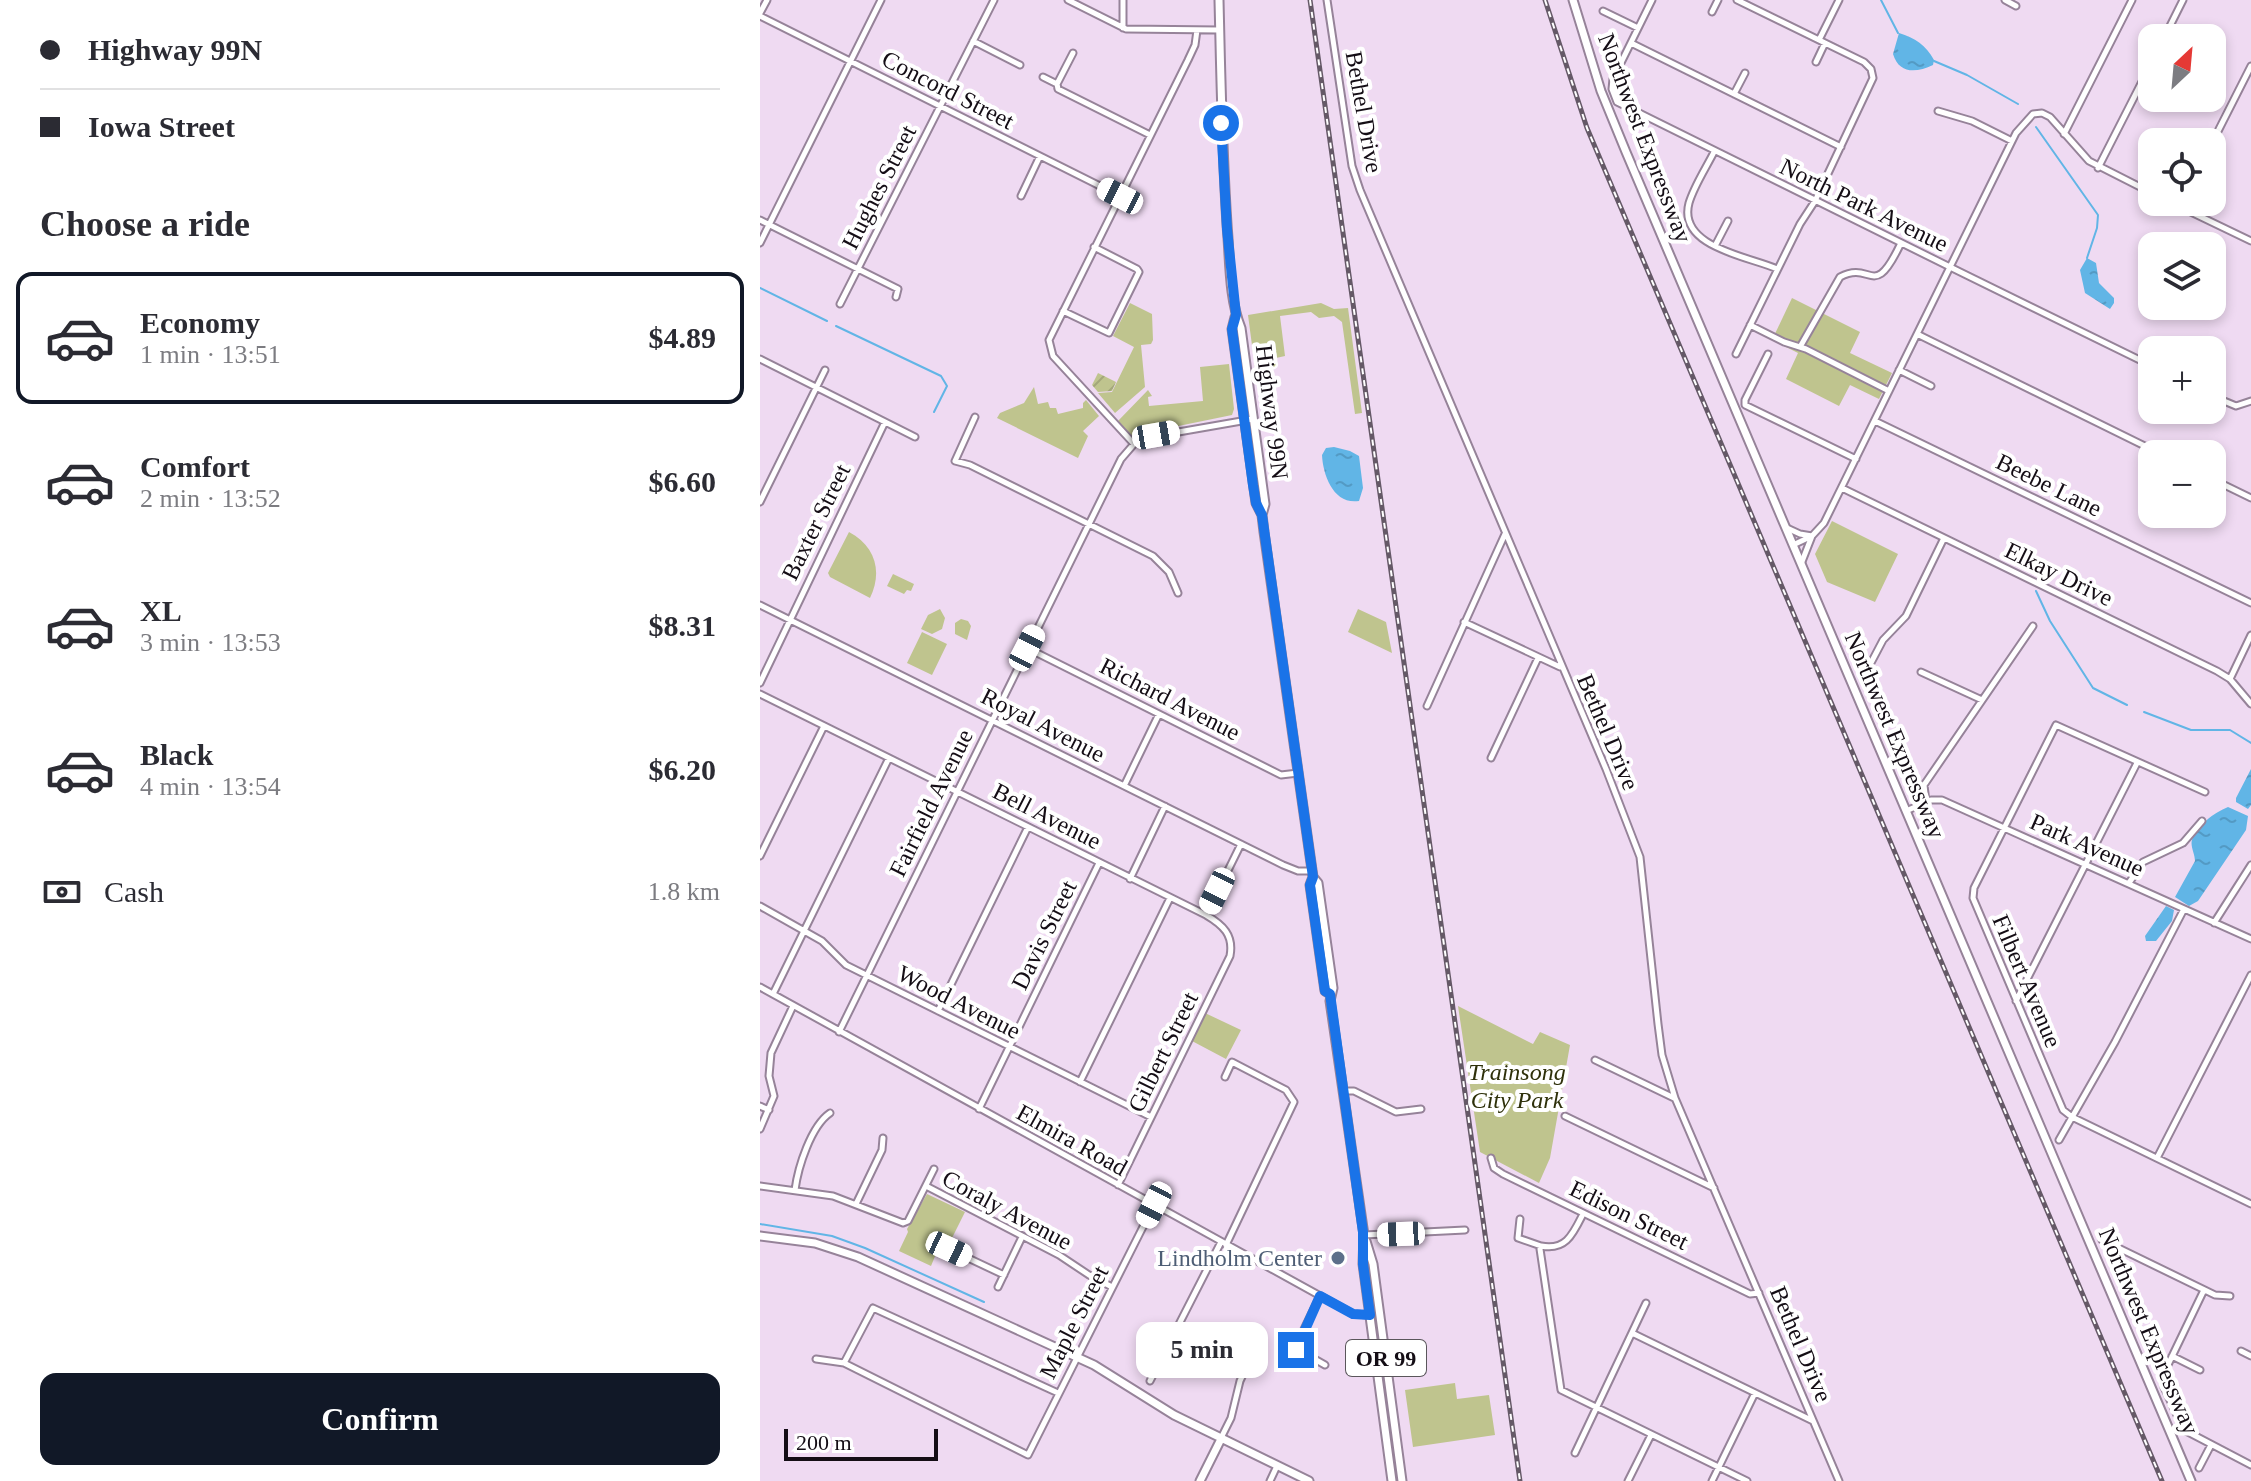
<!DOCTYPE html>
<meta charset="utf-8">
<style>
body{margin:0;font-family:"Times New Roman",serif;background:#f7f7f7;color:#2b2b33;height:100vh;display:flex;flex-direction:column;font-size:30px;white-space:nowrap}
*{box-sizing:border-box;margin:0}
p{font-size:26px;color:#7c7c81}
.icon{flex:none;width:44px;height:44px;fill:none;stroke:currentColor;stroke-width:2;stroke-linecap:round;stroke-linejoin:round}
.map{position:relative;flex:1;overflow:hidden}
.panel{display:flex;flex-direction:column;background:#fff;width:760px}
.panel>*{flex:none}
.banner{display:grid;align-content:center;height:176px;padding:0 40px;background:#fff}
.needle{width:52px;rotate:26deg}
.fabs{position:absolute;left:1378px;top:24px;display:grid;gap:16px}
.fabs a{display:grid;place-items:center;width:88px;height:88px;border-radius:16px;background:#fff;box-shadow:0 4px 12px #0003;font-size:40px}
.scale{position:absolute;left:24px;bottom:20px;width:154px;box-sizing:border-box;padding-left:8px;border:4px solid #140d15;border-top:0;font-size:22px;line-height:28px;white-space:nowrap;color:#140d15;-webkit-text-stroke:6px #fff;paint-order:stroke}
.end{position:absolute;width:36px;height:36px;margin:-18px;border:10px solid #1a73e8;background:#fff;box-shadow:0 0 0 4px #fff}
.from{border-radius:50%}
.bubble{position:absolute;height:56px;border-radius:16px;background:#fff;box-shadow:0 4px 12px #0003;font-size:26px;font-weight:600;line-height:56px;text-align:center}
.car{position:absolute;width:24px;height:48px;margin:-24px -12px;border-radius:10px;box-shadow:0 0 6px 2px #0007;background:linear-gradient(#fff 24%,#345 0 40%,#fff 0 76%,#345 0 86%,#fff 0)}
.banner b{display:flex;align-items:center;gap:28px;height:76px;font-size:30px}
.banner b+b{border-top:2px solid #e1e1e2}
.banner i{width:20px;height:20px;background:#2b2b33}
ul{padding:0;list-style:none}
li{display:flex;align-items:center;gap:24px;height:132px;margin:0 16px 12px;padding:0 24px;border:4px solid transparent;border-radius:16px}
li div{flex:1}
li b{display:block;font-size:30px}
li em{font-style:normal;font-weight:600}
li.selected{border-color:#111827}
li>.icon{width:72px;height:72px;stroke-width:1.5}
h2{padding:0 40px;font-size:36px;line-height:96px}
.pay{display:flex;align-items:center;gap:20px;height:88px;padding:0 40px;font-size:30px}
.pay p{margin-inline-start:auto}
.button{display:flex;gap:16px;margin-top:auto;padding:16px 40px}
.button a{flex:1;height:92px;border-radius:16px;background:#111827;color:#fff;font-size:32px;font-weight:600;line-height:92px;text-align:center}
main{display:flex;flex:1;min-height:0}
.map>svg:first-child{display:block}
.green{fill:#bfc48e}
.garden{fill:url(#garden-furrows)}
.water{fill:url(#water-ripples)}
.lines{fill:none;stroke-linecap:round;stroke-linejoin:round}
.stream{stroke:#61b5e6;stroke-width:2}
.minor-casing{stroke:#968399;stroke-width:9}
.major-casing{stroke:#968399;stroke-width:11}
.minor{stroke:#fff;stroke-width:5}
.major{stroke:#fff;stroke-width:7}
.rail-casing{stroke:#655967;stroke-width:5}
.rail{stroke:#fff;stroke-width:2;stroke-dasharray:6;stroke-linecap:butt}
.route{stroke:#1a73e8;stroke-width:10}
.service-dot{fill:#5c6f8a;stroke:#fff;stroke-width:3}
.labels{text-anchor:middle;stroke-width:8;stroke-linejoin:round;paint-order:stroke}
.shield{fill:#fff;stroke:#5a565b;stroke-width:2}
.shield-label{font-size:22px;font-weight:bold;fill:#140d15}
.street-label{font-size:24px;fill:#140d15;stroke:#fff}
.park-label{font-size:24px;font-style:italic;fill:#2e300a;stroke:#fff}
.service-label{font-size:24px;fill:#4e5e75;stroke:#fff;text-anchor:end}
</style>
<main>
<section class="panel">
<div class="banner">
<b><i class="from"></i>Highway 99N</b>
<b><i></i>Iowa Street</b>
</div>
<h2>Choose a ride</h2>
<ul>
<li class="selected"><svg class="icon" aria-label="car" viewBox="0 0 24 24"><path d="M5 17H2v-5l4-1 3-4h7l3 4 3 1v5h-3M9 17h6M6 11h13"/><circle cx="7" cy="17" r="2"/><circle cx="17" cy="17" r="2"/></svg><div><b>Economy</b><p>1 min · 13:51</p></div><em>$4.89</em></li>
<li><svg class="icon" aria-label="car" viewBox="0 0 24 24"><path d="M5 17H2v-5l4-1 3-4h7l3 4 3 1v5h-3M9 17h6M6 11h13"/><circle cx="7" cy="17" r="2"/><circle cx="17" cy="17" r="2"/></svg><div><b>Comfort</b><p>2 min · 13:52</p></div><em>$6.60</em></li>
<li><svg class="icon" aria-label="car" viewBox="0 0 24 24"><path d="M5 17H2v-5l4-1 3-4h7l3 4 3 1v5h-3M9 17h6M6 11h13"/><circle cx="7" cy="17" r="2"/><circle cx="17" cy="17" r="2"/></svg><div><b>XL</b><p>3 min · 13:53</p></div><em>$8.31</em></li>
<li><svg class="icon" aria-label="car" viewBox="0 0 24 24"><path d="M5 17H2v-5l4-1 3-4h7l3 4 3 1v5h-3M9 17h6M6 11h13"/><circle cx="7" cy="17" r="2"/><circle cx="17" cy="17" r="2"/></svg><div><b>Black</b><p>4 min · 13:54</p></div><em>$6.20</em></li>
</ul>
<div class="pay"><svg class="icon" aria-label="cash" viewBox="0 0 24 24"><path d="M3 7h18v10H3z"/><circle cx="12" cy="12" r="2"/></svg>Cash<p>1.8 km</p></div>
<div class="button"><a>Confirm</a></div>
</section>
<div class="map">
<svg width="1491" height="1481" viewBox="0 0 1491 1481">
<defs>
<pattern id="garden-furrows" width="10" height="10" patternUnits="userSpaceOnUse" patternTransform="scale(2)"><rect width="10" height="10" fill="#bfc48e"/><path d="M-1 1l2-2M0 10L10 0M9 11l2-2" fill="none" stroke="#a3a77a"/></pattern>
<pattern id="water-ripples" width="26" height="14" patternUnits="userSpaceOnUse" patternTransform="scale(2)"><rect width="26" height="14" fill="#61b5e6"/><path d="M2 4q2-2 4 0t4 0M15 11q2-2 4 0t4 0" fill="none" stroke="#539ac4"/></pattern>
</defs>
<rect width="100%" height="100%" fill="#efdaf2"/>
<!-- green -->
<path class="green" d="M 1032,298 L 1100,332 L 1090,353 L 1132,373 L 1119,399 L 1090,385 L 1079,406 L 1026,379 L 1038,353 L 1012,340 Z
M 370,303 L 392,314 L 393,340 L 391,344 L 381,345 L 385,387 L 355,413 L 338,393 L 352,392 L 374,347 L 353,336 Z
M 561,303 L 574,309 L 588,308 L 602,413 L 595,414 L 582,322 L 574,316 L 559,318 L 551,312 L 520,316 L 525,356 L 516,358 L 517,366 L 511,370 L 516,392 L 498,391 L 488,315 Z
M 469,364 L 474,409 L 472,415 L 394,431 L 375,439 L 358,421 L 388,390 L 392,396 L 388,397 L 389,406 L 443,401 L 440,367 Z
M 274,387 L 278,404 L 288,402 L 290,408 L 296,408 L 298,414 L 323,408 L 323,403 L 326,400 L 339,416 L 323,431 L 328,436 L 318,458 L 237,418 L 240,413 L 264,403 Z
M 1072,521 L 1138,554 L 1115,602 L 1067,582 L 1055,554 Z
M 89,532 C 115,546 123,571 110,598 L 70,577 L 68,573 Z
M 133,574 L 154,584 L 151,591 L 147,590 L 144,594 L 127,586 Z
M 180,609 L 185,618 L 182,629 L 172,634 L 161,629 L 168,615 Z
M 598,609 L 626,622 L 632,653 L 588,632 Z
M 201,619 L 208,621 L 211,626 L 207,640 L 195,634 L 195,623 Z
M 162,632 L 187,644 L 172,675 L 147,663 Z
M 698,1006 L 773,1044 L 780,1032 L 810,1045 L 790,1158 L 779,1183 L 720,1152 Z
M 445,1013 L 481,1030 L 466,1059 L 432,1041 Z
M 167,1194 L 205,1212 L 185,1252 L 178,1249 L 171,1266 L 139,1251 L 148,1232 L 147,1229 Z
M 695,1383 L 697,1399 L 729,1395 L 735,1435 L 653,1447 L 645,1390 Z"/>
<!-- garden -->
<path class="garden" d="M 338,373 L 356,382 L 352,391 L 338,392 L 332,385 Z"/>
<!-- water -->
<path class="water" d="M 1139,33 C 1155,38 1166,45 1174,60 L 1173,65 C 1156,73 1139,74 1133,54 Z
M 1327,258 L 1336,263 L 1339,283 L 1354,298 L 1354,303 L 1350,309 L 1325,293 L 1320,270 Z
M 574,447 L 590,451 L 599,456 L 603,488 L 599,501 C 574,505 563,476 562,455 L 566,448 Z
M 1491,769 L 1491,805 L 1488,809 L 1476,802 L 1476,798 Z
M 1468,807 L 1488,816 L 1486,830 L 1438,901 L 1429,906 L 1415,897 L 1435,861 C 1435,854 1430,846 1432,840 C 1437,825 1454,813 1468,807 Z
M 1406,906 L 1414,910 L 1412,921 L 1396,941 L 1386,941 L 1385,936 Z"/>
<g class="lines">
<!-- stream -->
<path class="stream" d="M 1121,0 L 1138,33
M 1174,61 L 1207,75 L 1258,104
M 1276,127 L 1338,215 L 1337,228 L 1327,258
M 0,288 L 67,321
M 76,326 L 181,376 L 187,386 L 174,412
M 1276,591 L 1290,621 L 1333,688 L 1367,705
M 1384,712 L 1431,730 L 1470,730 L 1491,743
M 0,1224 L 72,1236 L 105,1248 L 224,1302"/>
<defs>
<path id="minor" d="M 308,0 L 366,29 L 459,30
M 363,0 L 363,28
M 567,0 L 592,166 L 600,190 L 846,769 L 880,857 L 898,1024 L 902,1055 L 915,1098 L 1079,1481
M 892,0 L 853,79 L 852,89 L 857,102 L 1190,267 L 1064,523 L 1052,536 L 1033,545
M 1245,0 L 1256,6
M 843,11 L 878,28
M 952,12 L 958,0
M 0,13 L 7,0
M 0,16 L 360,196
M 1404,38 L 1423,0
M 1059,40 L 1079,0
M 213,41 L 260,65
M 871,43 L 1081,147
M 313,53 L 297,84 L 298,89 L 390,135
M 1056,62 L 1065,43
M 283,77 L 297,84
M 974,94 L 985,73
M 1178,111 L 1212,121 L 1252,141
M 1304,134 L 1372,0
M 1452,143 L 1491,66
M 954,152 C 946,168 934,186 929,203 C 917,248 992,257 1017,269
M 1338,168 L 1392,62
M 1392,193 L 1329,161 L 1290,117 L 1282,113 L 1273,114 L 1256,133 L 1190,267 L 1392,366
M 261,196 L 280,156
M 1410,202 L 1491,241
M 0,220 L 138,289 L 136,297
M 0,243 L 121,0
M 955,246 L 968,221
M 80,304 L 234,0
M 303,311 L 349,333 L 379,272 L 377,269 L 334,247
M 990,325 L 1024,342 L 1046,349 L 1129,391
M 1157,334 L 1401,454
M 1040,347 L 1080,277 C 1113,260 1113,302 1141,243
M 976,354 L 1040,224 L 1055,201 L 1113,78 L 1111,69 L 1104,62 L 977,0
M 1008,354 L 985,400 L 985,405 L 1096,459
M 0,359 L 155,437
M 1139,370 L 1171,386
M 1452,396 L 1476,406 L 1491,401
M 215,417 L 195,461 L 210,465 L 393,556 L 409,572 L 418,593
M 1115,421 L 1491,603
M 374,444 L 293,356 L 289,340 L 428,60 L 435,45 L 437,30
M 1452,479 L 1491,498
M 1082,488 L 1457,671 L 1470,679 L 1491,704
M 0,502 L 65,370
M 1027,528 L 1040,534 L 1052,536 L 1041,564
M 0,605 L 523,865 L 538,871 L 552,871
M 704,622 L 800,667
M 267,648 L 521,775 L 538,773
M 1161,672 L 1222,700
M 1103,678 L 1123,640 L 1146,616 L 1184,538
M 1470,679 L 1491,635
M 0,683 L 125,422
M 0,694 L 446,915 C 463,925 474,935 470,956 L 358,1185
M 667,706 L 745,534
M 731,758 L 778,658
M 364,786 L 399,714
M 1445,792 L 1296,725 L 1214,888 L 1213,898 L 1303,1110 L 1312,1117 L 1491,1204
M 1166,802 L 1164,785 L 1273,626
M 1146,811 L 1171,800 L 1182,800 L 1491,939
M 0,856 L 64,726
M 370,879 L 405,806
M 1369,883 L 1383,862 L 1423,843 L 1442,821
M 0,906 L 62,941 L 86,965 L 391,1117
M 446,915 L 481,844
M 1454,923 L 1491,865
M 0,987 L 593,1314 L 610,1315
M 13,994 L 129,758
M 1256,1001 L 1377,763
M 178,1011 L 268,827
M 79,1032 L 361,459 L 374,444 L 384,438 L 493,419
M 835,1060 L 914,1098
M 465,1077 L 472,1062 L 526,1090 L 534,1102 L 466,1245
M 320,1082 L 410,898
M 583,1091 L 594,1091 L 636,1112 L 661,1109
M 0,1106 L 9,1110
M 219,1109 L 339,863
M 805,1116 L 954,1188
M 0,1129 L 14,1096 L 9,1076 L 11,1053 L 33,1006
M 1299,1140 L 1355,1042 L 1424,909
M 731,1158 L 734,1168 L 743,1174 L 990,1294 L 999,1293
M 1397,1158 L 1491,975
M 0,1186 L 73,1196 L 143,1223 L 148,1221 L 174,1169
M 166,1186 L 299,1255 L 329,1275 L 352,1287
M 35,1190 C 38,1167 51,1126 70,1113
M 96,1204 L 122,1150 L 123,1138
M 823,1214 C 813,1234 806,1251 781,1246 L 780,1249 L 801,1390 L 987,1481
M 760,1219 L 758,1238 L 781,1246
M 604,1235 L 705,1230
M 1342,1240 L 1455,1295 L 1470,1296
M 189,1249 L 244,1275
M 238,1287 L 262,1237
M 1444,1290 L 1405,1371 L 1404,1387 L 1424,1430 L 1491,1465
M 560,1296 L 535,1348 L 565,1365
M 872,1333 L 1053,1421
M 1481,1351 L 1491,1356
M 1412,1356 L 1440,1370
M 56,1359 L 84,1363 L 268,1455 L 394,1205
M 84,1363 L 113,1308 L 298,1393
M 390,1381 L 461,1242
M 461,1438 L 471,1418 L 480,1381 L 498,1342 L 474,1330
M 815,1453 L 886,1303
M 1439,1468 L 1451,1445
M 510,1481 L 517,1466
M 868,1481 L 891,1435
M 952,1481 L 995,1393"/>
<path id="major" d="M 459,0 C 461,80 462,159 468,238 C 470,268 470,301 481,328 L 505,504 L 502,515 L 504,532 L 553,877 L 550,885 L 565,991 L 570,994
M 813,0 L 841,91 L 866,152 L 1431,1481
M 475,317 L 472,329 L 496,503 L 502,515
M 553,877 L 558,883 L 573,988 L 570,1001 L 604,1235 L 603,1264 L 632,1481
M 0,1236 L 55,1243 L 98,1257 L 334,1365 L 414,1415 L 549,1481
M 606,1241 L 613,1264 L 642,1481
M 440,1481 L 461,1439"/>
</defs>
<!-- minor casing -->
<use href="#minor" class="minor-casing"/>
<!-- major casing -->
<use href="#major" class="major-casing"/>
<!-- minor -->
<use href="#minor" class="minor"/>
<!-- major -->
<use href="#major" class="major"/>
<defs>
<path id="rail" d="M 550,0 L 760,1481
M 785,0 L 827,128 L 1402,1481"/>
</defs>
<!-- rail casing -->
<use href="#rail" class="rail-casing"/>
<!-- rail -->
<use href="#rail" class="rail"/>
</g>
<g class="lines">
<!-- route -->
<path class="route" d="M 461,123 L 467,229 L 476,315 L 472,329 L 493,485 L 496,503 L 502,515 L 553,877 L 550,885 L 565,991 L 570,994 L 603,1232 L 603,1264 L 610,1315 L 593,1314 L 560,1296 L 536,1350"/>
</g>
<!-- markers -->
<circle class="service-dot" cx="578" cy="1258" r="8"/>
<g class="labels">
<!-- shield labels -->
<rect class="shield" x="586" y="1340" width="80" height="36" rx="6"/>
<g class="shield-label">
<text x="626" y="1366">OR 99</text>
</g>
<!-- street labels -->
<g class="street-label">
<text transform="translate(188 90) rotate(27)" y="8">Concord Street</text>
<text transform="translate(604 112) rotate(80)" y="8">Bethel Drive</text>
<text transform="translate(885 138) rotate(69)" y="8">Northwest Expressway</text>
<text transform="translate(119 187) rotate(-63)" y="8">Hughes Street</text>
<text transform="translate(1104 205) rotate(26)" y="8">North Park Avenue</text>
<text transform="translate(512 412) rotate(83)" y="8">Highway 99N</text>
<text transform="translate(1289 485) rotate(26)" y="8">Beebe Lane</text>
<text transform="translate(56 522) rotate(-64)" y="8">Baxter Street</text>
<text transform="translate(1299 574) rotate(26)" y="8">Elkay Drive</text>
<text transform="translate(410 699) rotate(27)" y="8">Richard Avenue</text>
<text transform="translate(283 725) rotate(27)" y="8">Royal Avenue</text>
<text transform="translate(848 732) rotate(67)" y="8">Bethel Drive</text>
<text transform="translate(1135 735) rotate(67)" y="8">Northwest Expressway</text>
<text transform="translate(171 803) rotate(-64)" y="8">Fairfield Avenue</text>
<text transform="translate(287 816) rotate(27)" y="8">Bell Avenue</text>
<text transform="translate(1327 845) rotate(24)" y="8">Park Avenue</text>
<text transform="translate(284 935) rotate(-64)" y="8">Davis Street</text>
<text transform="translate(1267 981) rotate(67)" y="8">Filbert Avenue</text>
<text transform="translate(199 1002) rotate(27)" y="8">Wood Avenue</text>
<text transform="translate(403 1052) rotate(-64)" y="8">Gilbert Street</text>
<text transform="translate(312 1140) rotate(29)" y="8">Elmira Road</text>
<text transform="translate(247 1210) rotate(28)" y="8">Coraly Avenue</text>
<text transform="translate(869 1215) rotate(26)" y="8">Edison Street</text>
<text transform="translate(314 1322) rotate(-63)" y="8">Maple Street</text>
<text transform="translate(1389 1331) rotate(67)" y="8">Northwest Expressway</text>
<text transform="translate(1041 1344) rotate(67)" y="8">Bethel Drive</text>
</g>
<!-- park labels -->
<g class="park-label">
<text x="757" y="1080">Trainsong<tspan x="757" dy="28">City Park</tspan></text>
</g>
<!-- service labels -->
<g class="service-label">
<text x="562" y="1266">Lindholm Center</text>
</g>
</g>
</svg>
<div class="fabs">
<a><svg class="needle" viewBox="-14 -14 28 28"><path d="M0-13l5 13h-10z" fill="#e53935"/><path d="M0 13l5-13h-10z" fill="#7c7c81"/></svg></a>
<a><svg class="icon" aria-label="locate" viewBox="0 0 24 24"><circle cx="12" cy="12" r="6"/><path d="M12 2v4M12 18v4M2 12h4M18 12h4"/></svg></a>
<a><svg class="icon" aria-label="layers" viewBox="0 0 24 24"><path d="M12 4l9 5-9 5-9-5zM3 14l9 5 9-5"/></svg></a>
<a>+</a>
<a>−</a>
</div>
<div class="scale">200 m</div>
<i class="end from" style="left:461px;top:123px"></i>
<i class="end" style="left:536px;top:1350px"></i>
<div class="bubble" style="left:376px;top:1322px;width:132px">5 min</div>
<i class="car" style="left:360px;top:196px;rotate:297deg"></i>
<i class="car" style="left:396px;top:435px;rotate:80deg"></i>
<i class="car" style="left:267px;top:648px;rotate:27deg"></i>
<i class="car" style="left:457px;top:891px;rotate:206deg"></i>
<i class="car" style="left:394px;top:1205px;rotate:207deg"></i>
<i class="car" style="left:641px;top:1234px;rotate:268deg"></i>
<i class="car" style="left:189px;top:1249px;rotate:115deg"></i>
</div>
</main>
